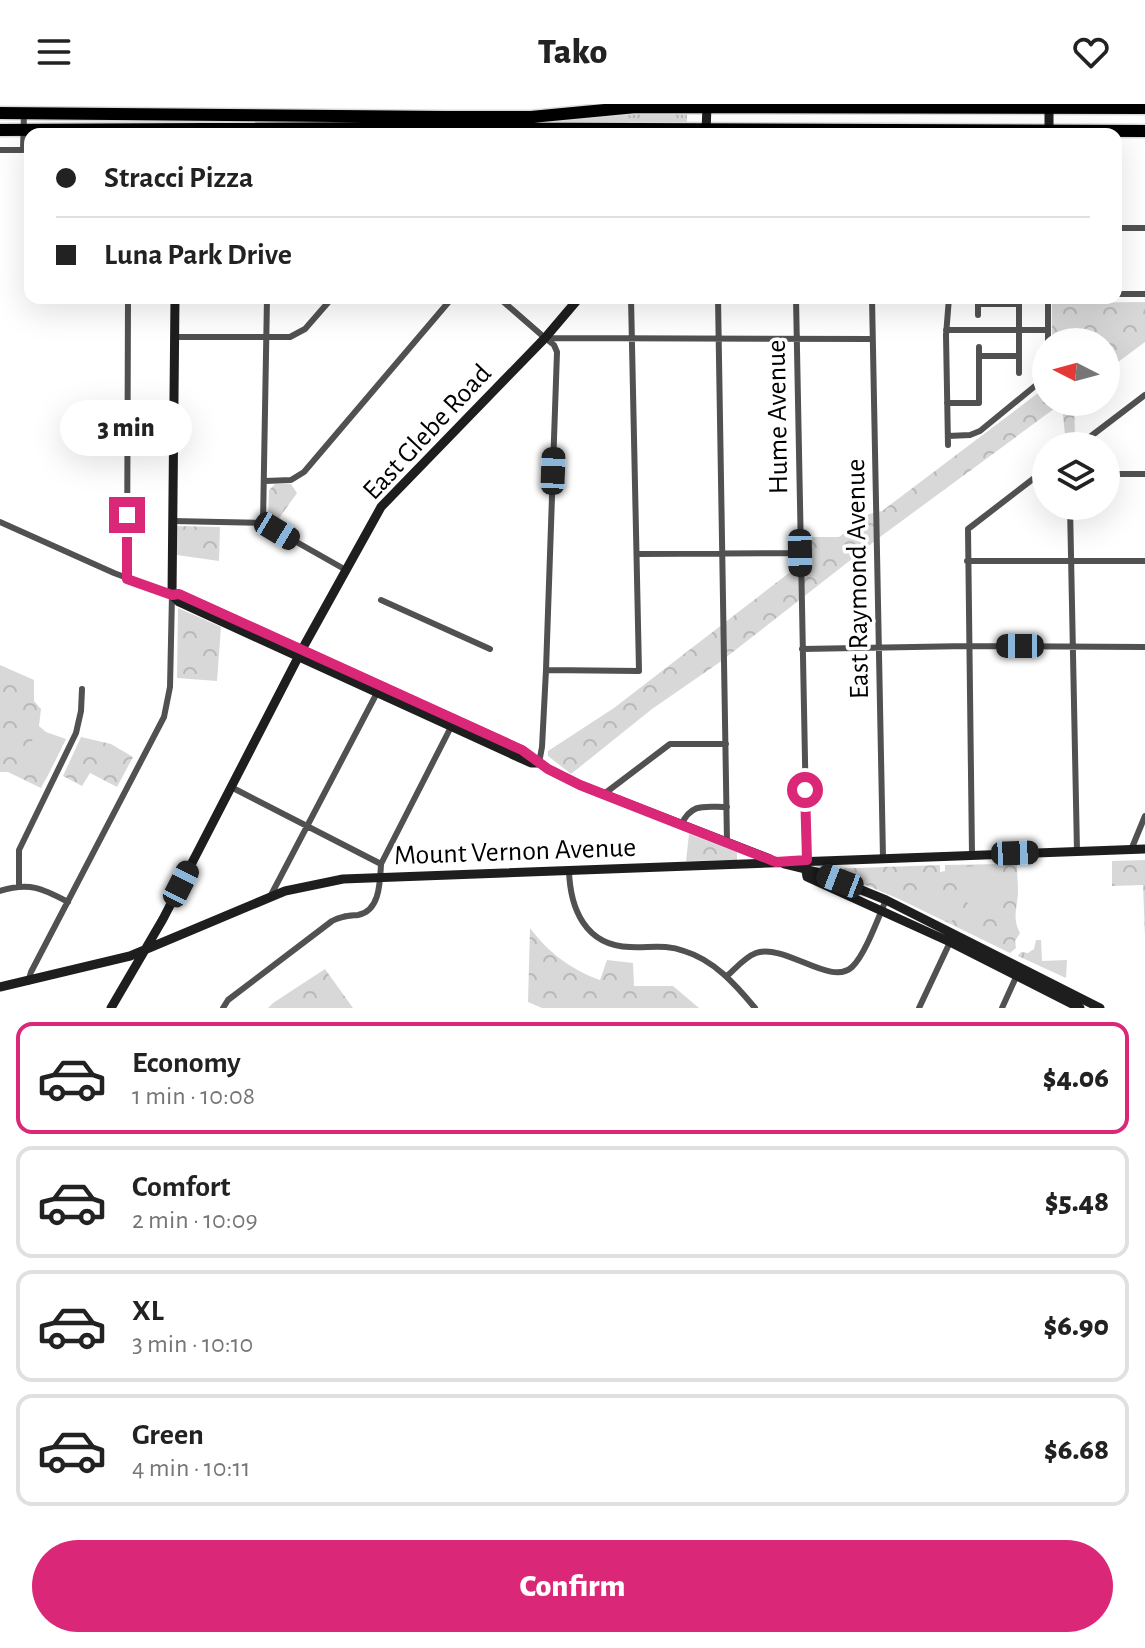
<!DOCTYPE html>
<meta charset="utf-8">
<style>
body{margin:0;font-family:"Alegreya Sans",sans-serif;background:#f2f2f2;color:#222;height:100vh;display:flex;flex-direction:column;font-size:30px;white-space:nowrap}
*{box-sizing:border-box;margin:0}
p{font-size:26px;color:#767676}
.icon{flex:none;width:44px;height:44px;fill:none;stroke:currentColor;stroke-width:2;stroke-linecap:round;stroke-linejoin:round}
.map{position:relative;height:904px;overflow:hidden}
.side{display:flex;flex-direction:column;background:#fff;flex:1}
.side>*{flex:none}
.top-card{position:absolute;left:24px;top:24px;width:1098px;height:176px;border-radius:16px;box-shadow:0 8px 32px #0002;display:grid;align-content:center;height:176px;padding:0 32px;background:#fff}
.needle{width:52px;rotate:276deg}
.controls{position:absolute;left:1032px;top:224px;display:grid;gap:16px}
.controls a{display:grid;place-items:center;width:88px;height:88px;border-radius:50%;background:#fff;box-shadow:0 8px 32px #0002;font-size:40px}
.end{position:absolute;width:36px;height:36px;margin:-18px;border:10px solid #db2777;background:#fff;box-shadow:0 0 0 4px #fff}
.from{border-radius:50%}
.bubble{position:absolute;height:56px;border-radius:28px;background:#fff;box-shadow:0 8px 32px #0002;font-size:26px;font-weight:800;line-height:56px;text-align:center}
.car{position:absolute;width:24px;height:48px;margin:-24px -12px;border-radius:10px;box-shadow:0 0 6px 2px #0007;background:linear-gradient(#222 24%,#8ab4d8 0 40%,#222 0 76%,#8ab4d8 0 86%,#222 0)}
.top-card b{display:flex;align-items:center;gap:28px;height:76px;font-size:30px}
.top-card b+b{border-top:2px solid #e0e0e0}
.top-card i{width:20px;height:20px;background:#222}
ul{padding:14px 0 0;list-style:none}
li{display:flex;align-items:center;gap:24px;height:112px;margin:0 16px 12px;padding:0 16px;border:4px solid #e0e0e0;border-radius:16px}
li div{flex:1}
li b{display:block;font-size:30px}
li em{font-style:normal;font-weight:800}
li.active{border-color:#db2777}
li>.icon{width:72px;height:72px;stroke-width:1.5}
.button{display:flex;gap:16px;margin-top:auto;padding:16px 32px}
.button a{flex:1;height:92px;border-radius:48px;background:#db2777;color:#fff;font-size:32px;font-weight:800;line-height:92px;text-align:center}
header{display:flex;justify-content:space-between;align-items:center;height:104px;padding:0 32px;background:#fff;font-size:36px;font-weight:800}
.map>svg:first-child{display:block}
.grass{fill:url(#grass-tufts)}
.park{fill:url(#park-crowns)}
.garden{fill:#d8d8d8}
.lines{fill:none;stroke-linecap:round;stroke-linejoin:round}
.highway-casing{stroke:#dbdbdb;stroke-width:15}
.street{stroke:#515151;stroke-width:6}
.secondary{stroke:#1e1e1e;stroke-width:9}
.highway{stroke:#000;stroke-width:12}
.route{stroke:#db2777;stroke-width:10}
.labels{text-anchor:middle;stroke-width:7;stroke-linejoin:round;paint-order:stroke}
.street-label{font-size:28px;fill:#000;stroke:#fff}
</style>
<header><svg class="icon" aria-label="menu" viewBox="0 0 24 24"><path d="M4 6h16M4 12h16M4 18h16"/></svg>Tako<svg class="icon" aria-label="heart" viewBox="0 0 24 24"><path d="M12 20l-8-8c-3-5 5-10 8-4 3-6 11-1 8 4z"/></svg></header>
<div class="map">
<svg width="1145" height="904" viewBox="0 0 1145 904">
<defs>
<pattern id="grass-tufts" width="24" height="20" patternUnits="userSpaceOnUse" patternTransform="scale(2)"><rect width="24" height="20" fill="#d8d8d8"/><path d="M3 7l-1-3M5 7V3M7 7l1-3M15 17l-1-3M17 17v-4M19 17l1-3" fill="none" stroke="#b8b8b8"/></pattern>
<pattern id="park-crowns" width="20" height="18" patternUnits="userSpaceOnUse" patternTransform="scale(2)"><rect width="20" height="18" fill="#d8d8d8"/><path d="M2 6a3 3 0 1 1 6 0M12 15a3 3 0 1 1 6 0" fill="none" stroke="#b8b8b8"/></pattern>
</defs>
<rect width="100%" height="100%" fill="#fff"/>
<!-- grass -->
<path class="grass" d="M 687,6 L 687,19 L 612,18 L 603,22 L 485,21 L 610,9 Z
M 1036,836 L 1041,836 L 1042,857 L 1067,856 L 1066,874 L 1018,852 L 1021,848 L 1028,849 L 1034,845 Z"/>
<!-- park -->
<path class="park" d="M 1145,198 L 1145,238 L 1106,267 L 1106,238 L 1052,238 L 1052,199 Z
M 1046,283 L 1046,298 L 1074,298 L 1075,334 L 1066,342 L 1062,299 L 880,433 L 720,558 L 652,605 L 571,670 L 548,652 L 548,647 L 614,604 L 794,465 L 805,455 L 805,433 L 839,433 L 869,410 L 882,407 Z
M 275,380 L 291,380 L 297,389 L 275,420 L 268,416 L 269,386 Z
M 177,422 L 220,423 L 219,457 L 177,451 Z
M 178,504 L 221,523 L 217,577 L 177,574 Z
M 0,561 L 34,576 L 34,597 L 41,605 L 39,622 L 46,628 L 66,635 L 41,684 L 8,668 L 0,668 Z
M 81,633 L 111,640 L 133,653 L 117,683 L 90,669 L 82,682 L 63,672 Z
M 689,730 L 737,748 L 737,756 L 686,757 Z
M 1145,756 L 1145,833 L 1143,781 L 1112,782 L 1112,757 Z
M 999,760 L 1017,761 C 1017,770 1018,780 1018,789 C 1017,805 1012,814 1020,829 L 1015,837 L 1016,844 L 1010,849 L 899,795 L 828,765 L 940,761 L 940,768 L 945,767 L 945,761 Z
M 530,824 C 549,849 570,865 600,876 L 607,856 L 633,859 L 634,882 L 673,882 L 699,904 L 542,904 L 528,898 Z
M 325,865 L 353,904 L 268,904 L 273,899 Z"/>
<!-- garden -->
<path class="garden" d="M 35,631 L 62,643 L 46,675 L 19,662 Z
M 998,761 L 1001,764 L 1002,811 C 967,810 959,796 961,763 Z
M 940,791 L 941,797 L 958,806 L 951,819 L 922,804 L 926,792 Z"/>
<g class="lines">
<defs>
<path id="highway" d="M 0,9 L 446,13 L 531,13 L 636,3 L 1145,4
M 0,26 L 389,24 L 1145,27"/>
</defs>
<!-- highway casing -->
<use href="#highway" class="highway-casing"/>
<!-- street -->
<path class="street" d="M 0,46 L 23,46 L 24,9
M 1116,124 L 1145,124
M 1116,190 L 1145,190
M 499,194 L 545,234 L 872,235
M 718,194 L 727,738
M 796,194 L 807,758
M 872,194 L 883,754
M 978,200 L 1019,200
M 978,211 L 978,194
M 946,226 L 1048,226
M 175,233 L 290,233 L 305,225 L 332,194
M 1048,238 L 1048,194
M 979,252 L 1019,252
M 1019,269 L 1019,194
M 947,299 L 979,299 L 979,243
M 948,332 L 970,331 L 980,327 L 1046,273
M 948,341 L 946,231 L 949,194
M 1078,342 L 1145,291
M 1106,370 L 1145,370
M 265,377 L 291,376 L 304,368 L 452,194
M 1070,402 L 1077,747
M 172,417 L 263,419 L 346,466
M 0,418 L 114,469 L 172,491 L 170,583 L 164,613 L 31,868 L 28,878
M 263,419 L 267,194
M 638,450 L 800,449
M 967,457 L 1145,457
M 127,475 L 128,194
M 381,496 L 490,545
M 802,545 L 968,542 L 1145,543
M 546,566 L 639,567 L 631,194
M 539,659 L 542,643 L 546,566 L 557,248 L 554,241 L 545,234
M 231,683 L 381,760
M 604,690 L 670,640 L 726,640
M 681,721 C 692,698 705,703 727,703
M 1131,746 L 1145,712
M 972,751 L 968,425 L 1046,365
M 569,766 C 570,804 585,842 630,843 C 649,844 666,840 684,847 C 714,856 736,881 755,904
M 19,782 L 19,746 L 76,629 L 81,607 L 82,585
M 0,787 C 29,778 42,784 68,798
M 271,791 L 379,585
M 727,872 C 736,864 745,853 756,849 C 785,839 831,883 852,863 C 865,851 878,814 886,796
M 223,904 L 228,896 L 332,817 C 341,812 348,812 358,811 C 380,807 380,778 381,760 L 453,619
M 919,904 L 951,836
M 1002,904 L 1017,871"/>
<!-- secondary -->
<path class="secondary" d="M 1049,0 L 1049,27
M 706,30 L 707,0
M 172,491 L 179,490 L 522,646 L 548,665 L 580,681 L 770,755
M 172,491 L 179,498 L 531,659 L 539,659
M 172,491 L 175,194
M 784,760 L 817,768 L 886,796 L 1100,904
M 806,767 L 807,773 L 950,838 L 1080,904
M 0,883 L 130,852 L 285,787 L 343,775 L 1145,745
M 111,904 L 163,815 L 305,540 L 381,403 L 545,234 L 579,194"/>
<!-- highway -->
<use href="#highway" class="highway"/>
</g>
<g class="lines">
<!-- route -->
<path class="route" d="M 127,411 L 127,475 L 172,491 L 179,490 L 522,646 L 548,665 L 580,681 L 776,758 L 807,756 L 805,686"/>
</g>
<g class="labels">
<!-- street labels -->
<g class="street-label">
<text transform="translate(776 313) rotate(-91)" y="10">Hume Avenue</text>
<text transform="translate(426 327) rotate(-47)" y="10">East Glebe Road</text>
<text transform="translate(856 475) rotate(-91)" y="10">East Raymond Avenue</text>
<text transform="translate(515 746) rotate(-2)" y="10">Mount Vernon Avenue</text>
</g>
</g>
</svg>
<div class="controls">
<a><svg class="needle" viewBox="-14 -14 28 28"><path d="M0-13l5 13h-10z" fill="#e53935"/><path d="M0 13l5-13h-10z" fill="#767676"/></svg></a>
<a><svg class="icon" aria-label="layers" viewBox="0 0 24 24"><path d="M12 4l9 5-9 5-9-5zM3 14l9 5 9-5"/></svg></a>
</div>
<i class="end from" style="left:805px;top:686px"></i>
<i class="end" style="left:127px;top:411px"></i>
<div class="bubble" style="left:60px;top:296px;width:132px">3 min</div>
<i class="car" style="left:553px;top:367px;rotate:2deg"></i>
<i class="car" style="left:277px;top:427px;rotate:121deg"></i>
<i class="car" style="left:800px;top:449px;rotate:179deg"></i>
<i class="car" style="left:1020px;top:542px;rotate:270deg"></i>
<i class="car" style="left:1015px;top:749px;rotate:88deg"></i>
<i class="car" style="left:840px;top:777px;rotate:291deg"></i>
<i class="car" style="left:181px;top:780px;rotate:27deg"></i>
<div class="top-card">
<b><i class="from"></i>Stracci Pizza</b>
<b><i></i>Luna Park Drive</b>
</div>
</div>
<section class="side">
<ul>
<li class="active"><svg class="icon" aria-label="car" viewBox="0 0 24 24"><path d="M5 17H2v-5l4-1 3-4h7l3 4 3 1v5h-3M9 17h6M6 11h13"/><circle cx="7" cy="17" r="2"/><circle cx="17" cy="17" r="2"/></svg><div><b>Economy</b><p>1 min · 10:08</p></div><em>$4.06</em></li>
<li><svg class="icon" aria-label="car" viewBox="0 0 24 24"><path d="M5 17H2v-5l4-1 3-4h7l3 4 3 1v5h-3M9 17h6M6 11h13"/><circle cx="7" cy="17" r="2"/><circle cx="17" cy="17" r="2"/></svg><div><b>Comfort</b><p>2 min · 10:09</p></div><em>$5.48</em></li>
<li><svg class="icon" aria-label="car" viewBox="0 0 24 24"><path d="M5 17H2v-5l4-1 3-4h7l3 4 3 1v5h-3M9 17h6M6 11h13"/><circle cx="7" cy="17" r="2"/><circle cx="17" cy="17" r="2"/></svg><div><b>XL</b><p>3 min · 10:10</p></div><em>$6.90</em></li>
<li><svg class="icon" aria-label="car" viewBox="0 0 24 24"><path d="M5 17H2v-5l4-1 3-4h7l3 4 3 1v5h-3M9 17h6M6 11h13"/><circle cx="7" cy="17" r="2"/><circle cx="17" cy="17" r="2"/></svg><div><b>Green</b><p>4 min · 10:11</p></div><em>$6.68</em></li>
</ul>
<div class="button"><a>Confirm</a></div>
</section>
